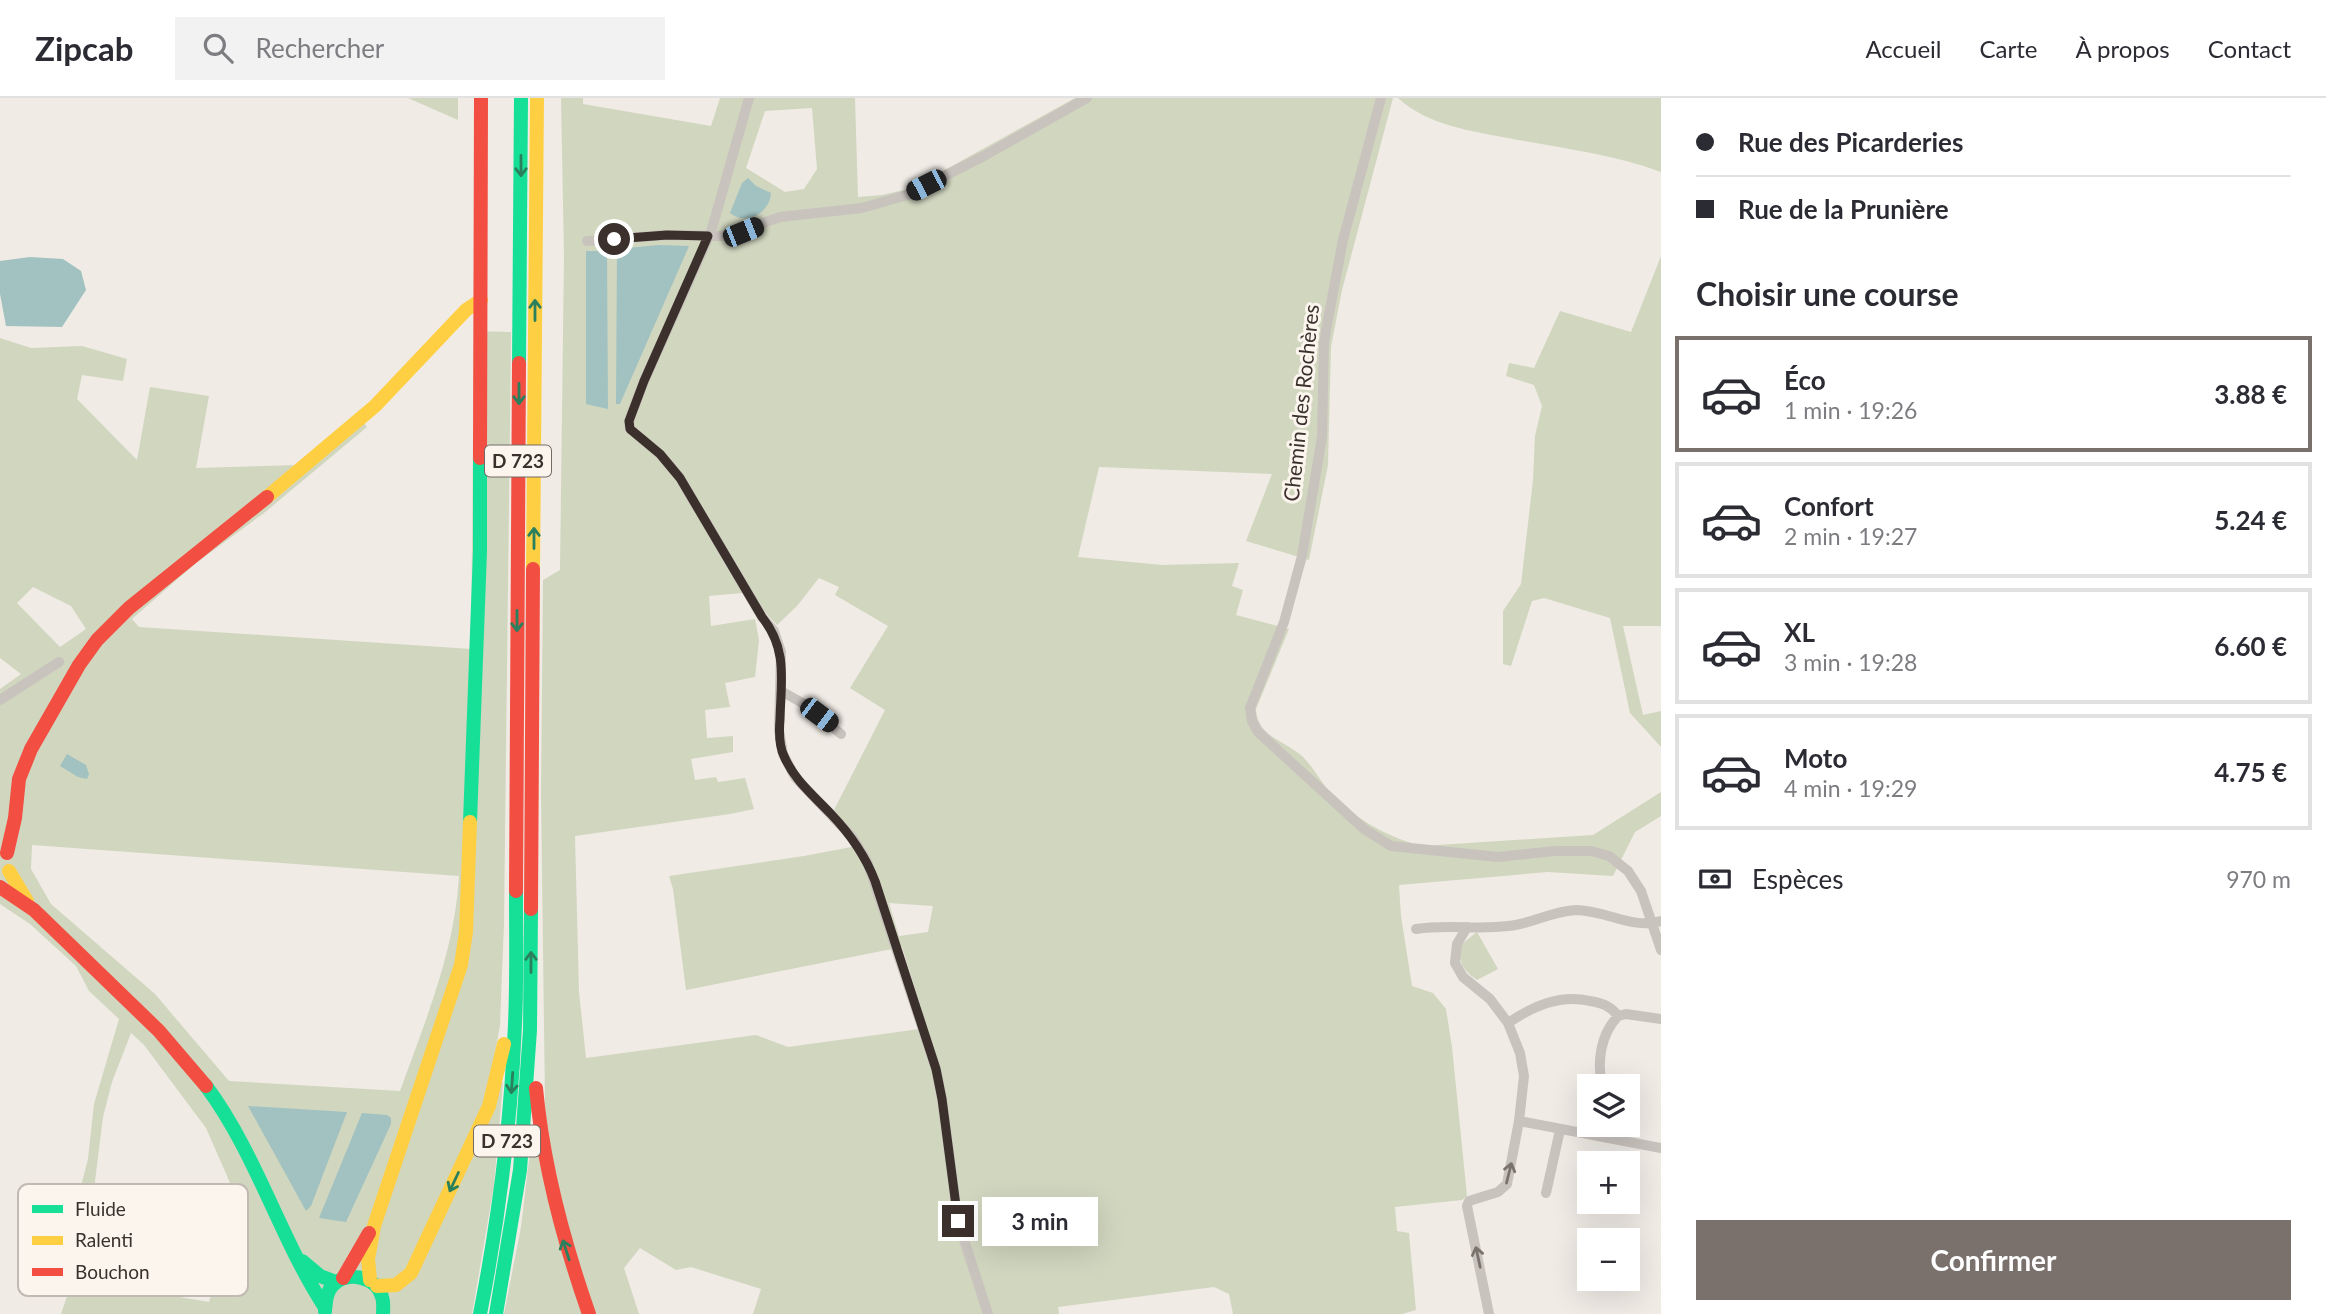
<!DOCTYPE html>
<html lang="fr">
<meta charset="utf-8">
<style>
body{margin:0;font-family:Lato,sans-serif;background:#f2f2f3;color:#2b2b33;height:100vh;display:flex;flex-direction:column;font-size:26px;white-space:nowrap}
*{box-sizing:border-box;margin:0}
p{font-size:23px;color:#7c7c81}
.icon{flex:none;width:38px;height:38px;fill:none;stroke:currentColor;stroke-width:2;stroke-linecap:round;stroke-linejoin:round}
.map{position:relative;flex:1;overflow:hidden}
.sheet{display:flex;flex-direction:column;background:#fff;width:665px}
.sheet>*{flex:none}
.banner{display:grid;align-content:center;height:154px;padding:0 35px;background:#fff}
.fabs{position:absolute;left:1577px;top:976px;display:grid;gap:14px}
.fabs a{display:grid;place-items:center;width:63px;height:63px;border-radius:0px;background:#fff;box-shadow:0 7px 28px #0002;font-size:35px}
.end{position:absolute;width:32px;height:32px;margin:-16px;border:9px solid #3b302b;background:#fff;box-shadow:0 0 0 4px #fff}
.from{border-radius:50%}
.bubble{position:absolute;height:49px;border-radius:0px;background:#fff;box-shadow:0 7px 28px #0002;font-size:23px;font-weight:700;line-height:49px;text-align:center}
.car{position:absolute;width:21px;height:42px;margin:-21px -10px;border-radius:9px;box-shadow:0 0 5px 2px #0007;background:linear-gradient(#222 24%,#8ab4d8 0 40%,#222 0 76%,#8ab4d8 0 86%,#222 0)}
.banner b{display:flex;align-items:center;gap:24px;height:66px;font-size:26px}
.banner b+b{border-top:2px solid #e1e1e2}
.banner i{width:18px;height:18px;background:#2b2b33}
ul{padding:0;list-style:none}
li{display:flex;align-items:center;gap:21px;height:116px;margin:0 14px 10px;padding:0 21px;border:4px solid #e1e1e2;border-radius:0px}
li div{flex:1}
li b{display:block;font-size:26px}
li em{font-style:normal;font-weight:700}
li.active{border-color:#7a716c}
li>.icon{width:63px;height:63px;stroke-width:1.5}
h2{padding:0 35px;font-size:32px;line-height:84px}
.pay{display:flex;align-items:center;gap:18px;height:77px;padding:0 35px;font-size:26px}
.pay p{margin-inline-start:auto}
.action{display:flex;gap:14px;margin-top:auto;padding:14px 35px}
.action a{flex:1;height:80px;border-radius:0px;background:#7a716c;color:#fff;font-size:28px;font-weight:700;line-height:80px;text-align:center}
header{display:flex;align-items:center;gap:42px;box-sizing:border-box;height:98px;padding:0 35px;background:#fff;border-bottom:2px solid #e1e1e2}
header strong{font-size:33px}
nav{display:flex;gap:38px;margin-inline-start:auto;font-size:24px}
.search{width:490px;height:63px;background:#f2f2f3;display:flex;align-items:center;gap:18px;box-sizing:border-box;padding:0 24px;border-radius:0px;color:#7c7c81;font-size:26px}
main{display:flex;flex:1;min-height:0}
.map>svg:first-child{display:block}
.green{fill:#d1d6bf;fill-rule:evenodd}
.water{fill:#a1c2c1}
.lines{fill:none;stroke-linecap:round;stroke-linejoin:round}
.street{stroke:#c9c3be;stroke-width:10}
.fast{stroke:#16e098;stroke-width:14}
.slow{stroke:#ffcf43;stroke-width:14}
.jam{stroke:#f24e42;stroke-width:14}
.oneway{stroke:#2a7f5c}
.oneway2{stroke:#7b726d}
.route{stroke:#3b302b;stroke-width:9}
.labels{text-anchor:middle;stroke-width:6;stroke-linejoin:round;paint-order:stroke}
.shield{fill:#fbf5ee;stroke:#756b66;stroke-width:2}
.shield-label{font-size:19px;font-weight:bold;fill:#3b302b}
.street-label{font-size:21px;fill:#3b302b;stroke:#fbf5ee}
.key{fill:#fbf5ee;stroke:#c1bab4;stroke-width:2}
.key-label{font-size:19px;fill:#3b302b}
</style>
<header>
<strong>Zipcab</strong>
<div class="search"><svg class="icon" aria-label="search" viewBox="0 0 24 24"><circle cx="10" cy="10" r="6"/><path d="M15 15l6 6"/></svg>Rechercher</div>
<nav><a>Accueil</a><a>Carte</a><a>À propos</a><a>Contact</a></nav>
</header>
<main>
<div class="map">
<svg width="1661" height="1216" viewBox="0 0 1661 1216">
<rect width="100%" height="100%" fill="#f0ebe5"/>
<!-- green -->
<path class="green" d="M 408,0 L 458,0 L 458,22 Z
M 561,0 L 583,0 L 583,6 L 711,28 L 720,0 L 855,0 L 858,99 L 882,97 L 912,90 L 1075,0 L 1393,0 L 1342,192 L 1331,249 L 1328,367 L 1309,462 L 1246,443 L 1272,376 L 1099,369 L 1078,459 L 1162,467 L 1239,465 L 1232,488 L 1243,492 L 1236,517 L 1289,531 L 1256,611 C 1257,639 1285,642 1303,659 C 1314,670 1322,686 1333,698 C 1355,721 1392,741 1422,748 L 1593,737 L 1661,694 L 1661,718 L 1635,734 L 1613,778 L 1548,774 L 1399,787 L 1401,818 L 1412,888 L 1433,895 L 1446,911 L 1452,949 L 1467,1098 L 1462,1102 L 1395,1109 L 1397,1133 L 1409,1135 L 1416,1212 L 1402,1216 L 1233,1216 L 1229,1196 L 1214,1189 L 1058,1209 L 1059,1216 L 753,1216 L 761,1191 L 691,1169 L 676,1172 L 640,1150 L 624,1170 L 639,1216 L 504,1216 L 521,1129 L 534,1020 L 545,1004 L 541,696 L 543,482 L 560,472 L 564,158 ZM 812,10 L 817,71 L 804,91 L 785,94 L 746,70 L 765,13 ZM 819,480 L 839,489 L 835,497 L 888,528 L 850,590 L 885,612 L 834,712 L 862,747 L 804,758 L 669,778 L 673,791 L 686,892 L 902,849 L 927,930 L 788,949 L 756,937 L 586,960 L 579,894 L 575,738 L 730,716 L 754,711 L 745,680 L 718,684 L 716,679 L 695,682 L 691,661 L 733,654 L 733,638 L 707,640 L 705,612 L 730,609 L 725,585 L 755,579 L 759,542 L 755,521 L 711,528 L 709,498 L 753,494 L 763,512 L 777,527 L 797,508 ZM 889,805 L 933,808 L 928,834 L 899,838 Z
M 1398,0 L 1661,0 L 1661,74 C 1613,56 1559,50 1508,40 C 1471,33 1427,27 1398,0 Z
M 1661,158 L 1661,528 L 1623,528 L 1643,617 L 1661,613 L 1661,649 L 1630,615 L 1610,520 L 1544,500 L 1532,503 L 1511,568 L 1503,566 L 1503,513 L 1521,486 L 1533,382 L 1535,338 L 1542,308 L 1534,287 L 1506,278 L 1509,265 L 1534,270 L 1560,213 L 1631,234 Z
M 474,233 L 511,234 L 504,825 L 500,927 L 491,979 L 503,985 L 494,1087 L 472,1216 L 61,1216 L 73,1181 L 209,1204 L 238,1103 L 206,1030 L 144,947 L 131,935 L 112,984 L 103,1019 L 95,1083 L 98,1105 L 89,1123 L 73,1120 L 88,1061 L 94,1006 L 119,921 L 89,893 L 76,868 L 30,826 L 0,806 L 0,591 L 21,576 L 0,560 L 0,240 L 31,250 L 82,248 L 127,261 L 123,283 L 82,277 L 77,301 L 137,362 L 150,289 L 209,298 L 196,370 L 298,367 L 357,316 L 367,329 L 264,415 L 196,465 L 132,521 L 139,529 L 471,551 ZM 33,489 L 71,508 L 86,531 L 60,549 L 17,505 ZM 32,747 L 459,778 C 455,852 425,924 400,993 L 229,983 L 155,896 L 51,806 L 31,771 Z
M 1477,834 L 1498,871 L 1477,882 C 1464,873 1456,863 1462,846 Z"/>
<!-- water -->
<path class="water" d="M 748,80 L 756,88 L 771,95 C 770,115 746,128 730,115 L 742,85 Z
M 659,147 L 689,148 L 620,306 L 616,306 L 617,151 Z
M 586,153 L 607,153 L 608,311 L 586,306 Z
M 30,159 L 63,161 L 81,173 L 86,192 L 62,229 L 6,228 L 0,196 L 0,163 Z
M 67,656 L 86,667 L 89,676 L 87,681 L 78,679 L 60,668 Z
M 248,1008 L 347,1014 L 311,1108 L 306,1113 Z
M 362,1015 L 387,1017 L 391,1020 L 391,1026 L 346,1124 L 319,1120 Z"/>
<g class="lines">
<!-- street -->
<path class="street" d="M 749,0 L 711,134 L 644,283 L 629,323 L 630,331 L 660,356 L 680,380 L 762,519 L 774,533 L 781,554 L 779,632 L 783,656 L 795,679 L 853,740 L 867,763 L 936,971 L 942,1001 L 958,1123 L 988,1216
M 1381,0 L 1343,142 L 1329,216 L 1324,245 L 1322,339 L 1302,458 L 1284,524 L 1250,610 L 1252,623 L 1258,634 L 1364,731 L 1391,748 L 1498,759 L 1555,753 L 1591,753 L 1609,758 L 1628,773 L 1641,793 L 1661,852
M 587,143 L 667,137 L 726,138 L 780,119 L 862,110 L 907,97 L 984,58 L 1087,0
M 781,593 L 806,607 L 841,636
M 0,602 L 59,564
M 1467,829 L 1457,846 L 1455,865 L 1463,879 L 1490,901 L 1508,925 L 1520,955 L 1524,978 L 1519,1023 L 1507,1086 L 1498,1094 L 1469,1103 L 1467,1108 L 1489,1216
M 1416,831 C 1447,826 1477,832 1508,828 C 1532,826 1552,813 1576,812 C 1605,812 1633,832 1661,823
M 1508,925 C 1533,908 1560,896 1590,903 C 1602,905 1611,908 1618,918 L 1626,916 L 1661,921
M 1602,989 C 1597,964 1600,937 1618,918
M 1519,1023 L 1661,1050
M 1617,1027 L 1622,1042
M 1546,1095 L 1560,1032"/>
<!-- fast -->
<path class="fast" d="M 519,265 L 521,0
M 470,724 L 480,453 L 480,360
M 206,988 C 256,1055 279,1138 324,1208
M 302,1163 L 320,1178 L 336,1184
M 325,1213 C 326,1204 326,1194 333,1187 C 348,1172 377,1179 382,1199 C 384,1204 383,1211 383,1216
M 480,1216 C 499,1120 511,1024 515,926 C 517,882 516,837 516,793
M 496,1216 L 520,1072 L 530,932 L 531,811"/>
<!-- slow -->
<path class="slow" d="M 267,399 L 375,308 L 466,212 L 481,202
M 533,471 L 537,0
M 9,773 L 27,803
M 370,1182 L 368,1161 L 374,1128 L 461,867 L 466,834 L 470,724
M 377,1188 L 396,1187 L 411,1175 L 489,1008 L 504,946"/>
<!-- jam -->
<path class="jam" d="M 480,360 L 481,0
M 7,755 L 15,720 L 19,681 L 31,651 L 79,567 L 97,542 L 129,510 L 267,399
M 0,789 L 34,812 L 159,933 L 206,988
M 516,793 L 519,265
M 531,811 L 533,471
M 536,990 C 543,1068 563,1142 589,1216
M 343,1180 L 369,1135"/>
</g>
<!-- one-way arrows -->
<defs><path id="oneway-shaft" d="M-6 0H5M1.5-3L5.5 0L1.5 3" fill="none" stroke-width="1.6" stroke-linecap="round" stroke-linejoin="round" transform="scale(1.75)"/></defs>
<g class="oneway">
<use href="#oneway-shaft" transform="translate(521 68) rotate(90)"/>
<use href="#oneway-shaft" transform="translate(535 212) rotate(-90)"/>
<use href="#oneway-shaft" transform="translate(519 296) rotate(90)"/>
<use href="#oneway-shaft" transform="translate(534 440) rotate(-90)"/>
<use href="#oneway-shaft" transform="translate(517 523) rotate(90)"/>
<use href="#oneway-shaft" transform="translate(531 864) rotate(-90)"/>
<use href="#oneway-shaft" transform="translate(512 985) rotate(94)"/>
<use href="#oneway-shaft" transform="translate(454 1084) rotate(115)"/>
<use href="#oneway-shaft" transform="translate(566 1152) rotate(-108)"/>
</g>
<g class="oneway2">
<use href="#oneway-shaft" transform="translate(1509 1075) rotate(-76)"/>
<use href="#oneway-shaft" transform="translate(1478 1159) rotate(-102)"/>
</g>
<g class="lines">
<!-- route -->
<path class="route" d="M 614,141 L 667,137 L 708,138 L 644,283 L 629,323 L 630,331 L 660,356 L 680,380 L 762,519 C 788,551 781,583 780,621 C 779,633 779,648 784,658 C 794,682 814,698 831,716 C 851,737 865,757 875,783 L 936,971 L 942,1001 L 958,1123"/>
</g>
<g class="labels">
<!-- shield labels -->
<g class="shield">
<rect x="485" y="347.5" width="66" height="31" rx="5"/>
<rect x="474" y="1027.5" width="66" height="31" rx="5"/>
</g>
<g class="shield-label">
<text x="518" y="370">D 723</text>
<text x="507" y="1050">D 723</text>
</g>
<!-- street labels -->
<g class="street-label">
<text transform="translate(1302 305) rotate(-84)" y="7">Chemin des Rochères</text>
</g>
</g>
<!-- legend -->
<rect x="18" y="1086" width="230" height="112" rx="10" class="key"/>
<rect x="32" y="1107" width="31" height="8" fill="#16e098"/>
<rect x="32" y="1138" width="31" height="9" fill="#ffcf43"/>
<rect x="32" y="1170" width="31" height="8" fill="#f24e42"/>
<g class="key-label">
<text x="75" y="1118">Fluide</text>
<text x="75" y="1149">Ralenti</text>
<text x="75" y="1181">Bouchon</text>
</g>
</svg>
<div class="fabs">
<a><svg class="icon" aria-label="layers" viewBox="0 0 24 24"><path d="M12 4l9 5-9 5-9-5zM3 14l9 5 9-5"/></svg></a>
<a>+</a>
<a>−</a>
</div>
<i class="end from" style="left:614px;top:141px"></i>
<i class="end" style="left:958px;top:1123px"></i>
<div class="bubble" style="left:982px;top:1099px;width:116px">3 min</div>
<i class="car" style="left:926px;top:87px;rotate:243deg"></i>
<i class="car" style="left:743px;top:134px;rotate:68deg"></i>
<i class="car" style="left:819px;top:617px;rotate:127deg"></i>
</div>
<section class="sheet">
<div class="banner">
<b><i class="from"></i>Rue des Picarderies</b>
<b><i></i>Rue de la Prunière</b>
</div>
<h2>Choisir une course</h2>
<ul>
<li class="active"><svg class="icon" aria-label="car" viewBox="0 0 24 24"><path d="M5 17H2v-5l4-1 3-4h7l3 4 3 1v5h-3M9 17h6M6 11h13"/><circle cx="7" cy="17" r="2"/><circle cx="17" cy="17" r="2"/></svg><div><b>Éco</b><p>1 min · 19:26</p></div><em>3.88 €</em></li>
<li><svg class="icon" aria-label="car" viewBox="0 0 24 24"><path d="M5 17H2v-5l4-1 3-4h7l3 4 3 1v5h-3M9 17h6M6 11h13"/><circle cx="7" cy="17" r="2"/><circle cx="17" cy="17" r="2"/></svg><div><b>Confort</b><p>2 min · 19:27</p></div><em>5.24 €</em></li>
<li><svg class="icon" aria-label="car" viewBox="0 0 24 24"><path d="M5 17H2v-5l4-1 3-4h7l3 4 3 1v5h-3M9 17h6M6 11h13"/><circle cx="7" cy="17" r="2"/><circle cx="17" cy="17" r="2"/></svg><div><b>XL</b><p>3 min · 19:28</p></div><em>6.60 €</em></li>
<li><svg class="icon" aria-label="car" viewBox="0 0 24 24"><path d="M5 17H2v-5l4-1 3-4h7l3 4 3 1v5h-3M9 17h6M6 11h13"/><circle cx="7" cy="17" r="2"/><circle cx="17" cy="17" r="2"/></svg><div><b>Moto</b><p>4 min · 19:29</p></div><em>4.75 €</em></li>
</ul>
<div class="pay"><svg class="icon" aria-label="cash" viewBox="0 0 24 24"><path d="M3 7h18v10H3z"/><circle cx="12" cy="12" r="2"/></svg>Espèces<p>970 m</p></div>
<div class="action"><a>Confirmer</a></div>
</section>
</main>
